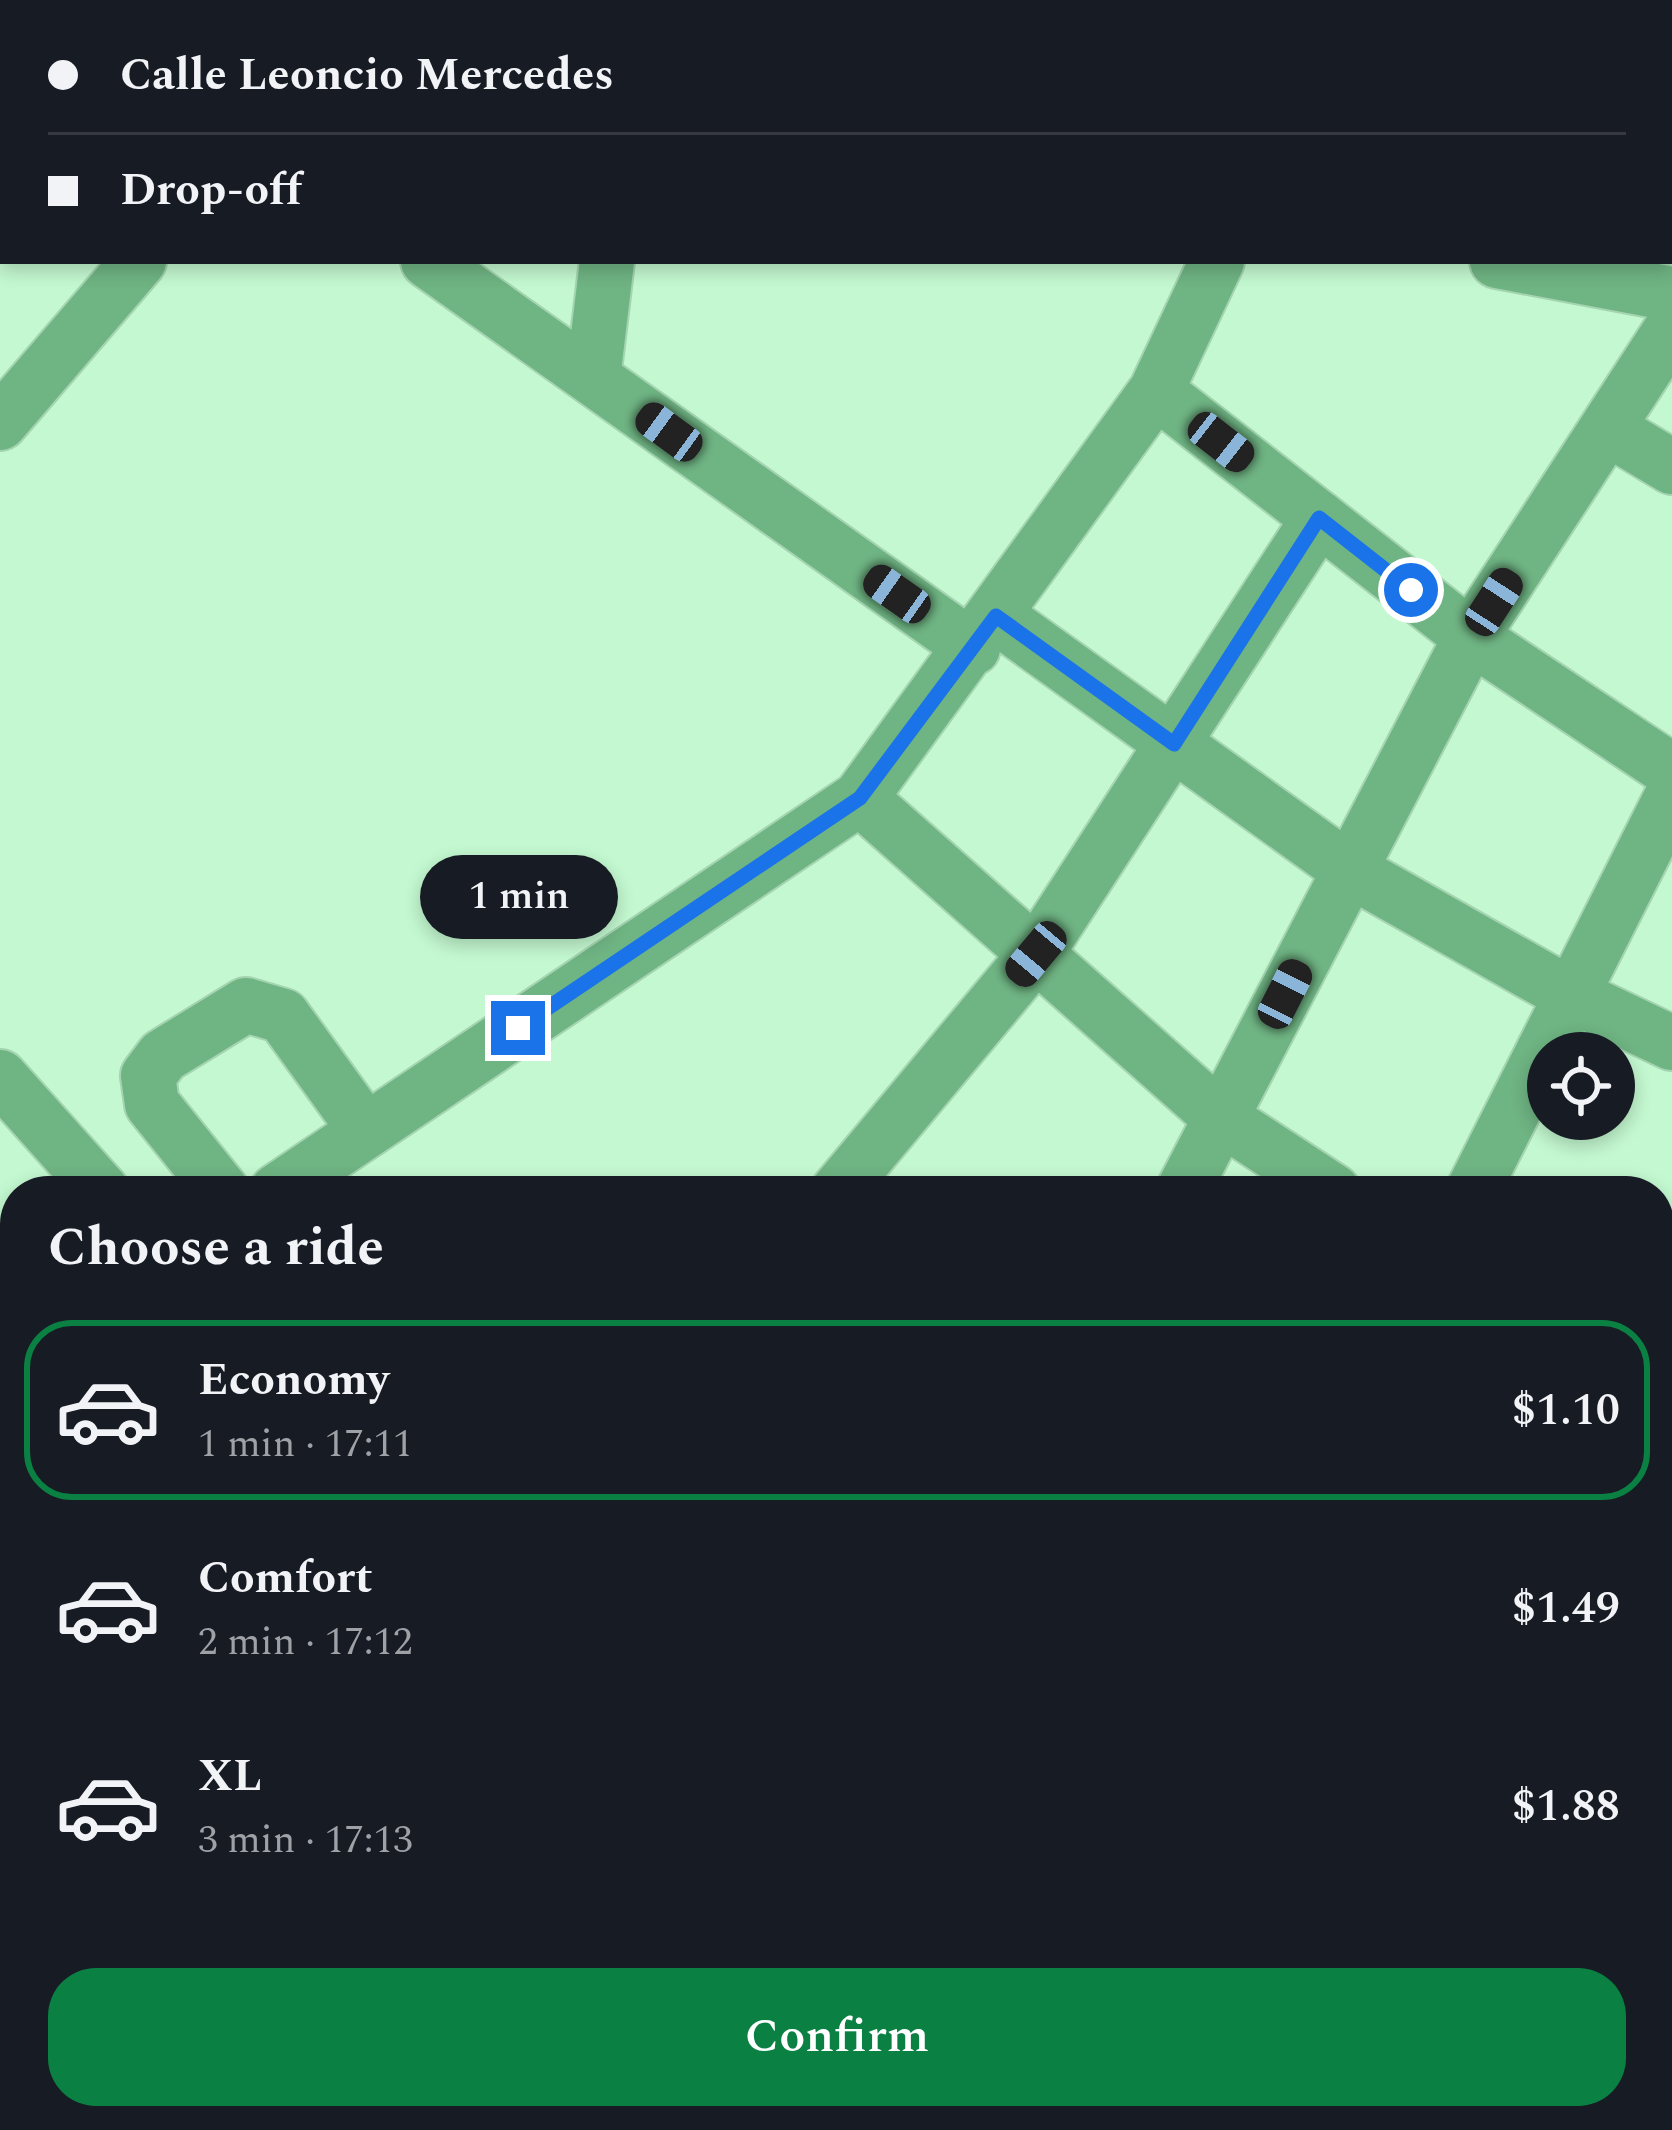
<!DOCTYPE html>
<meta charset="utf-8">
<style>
body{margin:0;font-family:Spectral,serif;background:#20242c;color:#f1f3f6;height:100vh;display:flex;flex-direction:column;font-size:45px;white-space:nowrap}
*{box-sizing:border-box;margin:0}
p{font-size:39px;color:#9ea1a6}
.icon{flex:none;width:66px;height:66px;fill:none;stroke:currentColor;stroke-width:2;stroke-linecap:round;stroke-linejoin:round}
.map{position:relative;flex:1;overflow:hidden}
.side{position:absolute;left:0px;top:1176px;width:1674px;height:954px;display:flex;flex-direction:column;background:#171b24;border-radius:48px 48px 0 0;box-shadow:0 6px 18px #0003}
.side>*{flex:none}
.hud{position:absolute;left:0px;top:0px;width:1674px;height:264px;box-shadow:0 6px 18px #0003;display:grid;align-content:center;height:264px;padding:0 48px;background:#171b24}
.fabs{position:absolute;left:1527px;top:1032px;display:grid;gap:24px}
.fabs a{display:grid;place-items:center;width:108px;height:108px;border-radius:50%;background:#171b24;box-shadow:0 6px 18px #0003;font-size:60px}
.end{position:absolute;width:54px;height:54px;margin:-27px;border:15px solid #1a73e8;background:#fff;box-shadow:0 0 0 6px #fff}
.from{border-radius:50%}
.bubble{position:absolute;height:84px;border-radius:42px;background:#171b24;box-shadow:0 6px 18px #0003;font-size:39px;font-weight:600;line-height:84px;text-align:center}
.car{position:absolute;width:36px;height:72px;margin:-36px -18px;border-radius:15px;box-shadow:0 0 9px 3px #0007;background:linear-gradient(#222 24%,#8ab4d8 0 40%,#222 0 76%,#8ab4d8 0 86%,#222 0)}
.hud b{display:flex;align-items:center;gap:42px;height:114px;font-size:45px}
.hud b+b{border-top:3px solid #363941}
.hud i{width:30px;height:30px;background:#f1f3f6}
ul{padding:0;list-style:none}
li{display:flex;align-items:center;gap:36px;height:180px;margin:0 24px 18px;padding:0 24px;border:6px solid transparent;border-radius:48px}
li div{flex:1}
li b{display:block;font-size:45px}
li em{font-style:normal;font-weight:600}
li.on{border-color:#0b8043}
li>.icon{width:108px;height:108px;stroke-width:1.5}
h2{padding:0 48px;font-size:54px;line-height:144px}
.button{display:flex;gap:24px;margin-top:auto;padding:24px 48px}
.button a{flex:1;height:138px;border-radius:48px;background:#0b8043;color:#fff;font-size:48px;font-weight:600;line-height:138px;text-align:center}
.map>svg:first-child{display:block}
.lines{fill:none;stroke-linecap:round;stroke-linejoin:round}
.minor-casing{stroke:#a4d4b0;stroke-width:58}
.minor{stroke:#6fb483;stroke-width:54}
.route{stroke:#1a73e8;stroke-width:15}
</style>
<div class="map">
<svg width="1672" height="2130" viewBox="0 0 1672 2130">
<rect width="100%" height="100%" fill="#c3f8d0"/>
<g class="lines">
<defs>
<path id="minor" d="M 69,0 L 75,3
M 871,0 L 871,3
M 1086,0 L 1092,3
M 176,3 L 176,0
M 396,3 L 396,0
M 627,3 L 627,0
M 1330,3 L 1331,0
M 428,261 L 973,648
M 1497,261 L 1672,294
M 593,378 L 607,261
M 1156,391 L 1471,637 L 1672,771
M 0,423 L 139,261
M 1607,428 L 1672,467
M 996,616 L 1348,869 L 1569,994 L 1672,1043
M 860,798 L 1221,1118 L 1333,1191
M 0,1077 L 102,1191
M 222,1191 L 152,1104 L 148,1076 L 163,1056 L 246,1005 L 283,1016 L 366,1131
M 277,1191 L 860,798 L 1156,391 L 1217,261
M 838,1191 L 1036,954 L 1319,518
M 1183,1191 L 1471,637 L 1672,328
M 1473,1191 L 1672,796
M 1659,1345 L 1672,1350
M 0,1397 L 15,1409
M 0,1472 L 15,1448
M 1659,1684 L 1672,1687
M 1659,2063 L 1672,2065
M 0,2073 L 15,2056
M 432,2115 L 438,2130
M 941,2130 L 942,2115
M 1190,2130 L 1192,2115"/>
</defs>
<!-- minor casing -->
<use href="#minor" class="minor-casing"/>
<!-- minor -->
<use href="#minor" class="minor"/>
</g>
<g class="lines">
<!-- route -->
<path class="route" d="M 518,1028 L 860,798 L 996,616 L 1174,744 L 1319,518 L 1411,590"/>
</g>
</svg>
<div class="fabs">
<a><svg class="icon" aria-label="locate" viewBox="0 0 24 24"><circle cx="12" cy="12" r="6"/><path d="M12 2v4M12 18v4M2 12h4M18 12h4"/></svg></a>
</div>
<i class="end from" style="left:1411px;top:590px"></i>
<i class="end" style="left:518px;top:1028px"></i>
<div class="bubble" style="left:420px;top:855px;width:198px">1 min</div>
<i class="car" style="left:669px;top:432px;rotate:306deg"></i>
<i class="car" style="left:1221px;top:442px;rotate:128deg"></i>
<i class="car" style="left:897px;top:594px;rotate:305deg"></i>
<i class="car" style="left:1494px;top:602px;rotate:33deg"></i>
<i class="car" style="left:1036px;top:954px;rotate:220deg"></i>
<i class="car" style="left:1285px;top:994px;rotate:27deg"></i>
<div class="hud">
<b><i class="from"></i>Calle Leoncio Mercedes</b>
<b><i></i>Drop-off</b>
</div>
<section class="side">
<h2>Choose a ride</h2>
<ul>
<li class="on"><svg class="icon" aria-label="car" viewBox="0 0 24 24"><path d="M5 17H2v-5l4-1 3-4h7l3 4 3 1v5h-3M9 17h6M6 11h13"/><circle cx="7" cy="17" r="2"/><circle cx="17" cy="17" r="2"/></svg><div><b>Economy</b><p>1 min · 17:11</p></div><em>$1.10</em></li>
<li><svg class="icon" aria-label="car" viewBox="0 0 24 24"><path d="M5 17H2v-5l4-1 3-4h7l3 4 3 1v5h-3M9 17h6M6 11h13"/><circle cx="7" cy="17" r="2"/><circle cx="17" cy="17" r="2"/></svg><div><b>Comfort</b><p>2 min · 17:12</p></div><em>$1.49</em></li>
<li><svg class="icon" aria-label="car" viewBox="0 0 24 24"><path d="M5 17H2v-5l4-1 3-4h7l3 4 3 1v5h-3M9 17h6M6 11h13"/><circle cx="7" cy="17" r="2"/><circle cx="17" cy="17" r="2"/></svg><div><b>XL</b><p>3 min · 17:13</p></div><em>$1.88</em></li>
</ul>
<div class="button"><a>Confirm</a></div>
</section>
</div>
